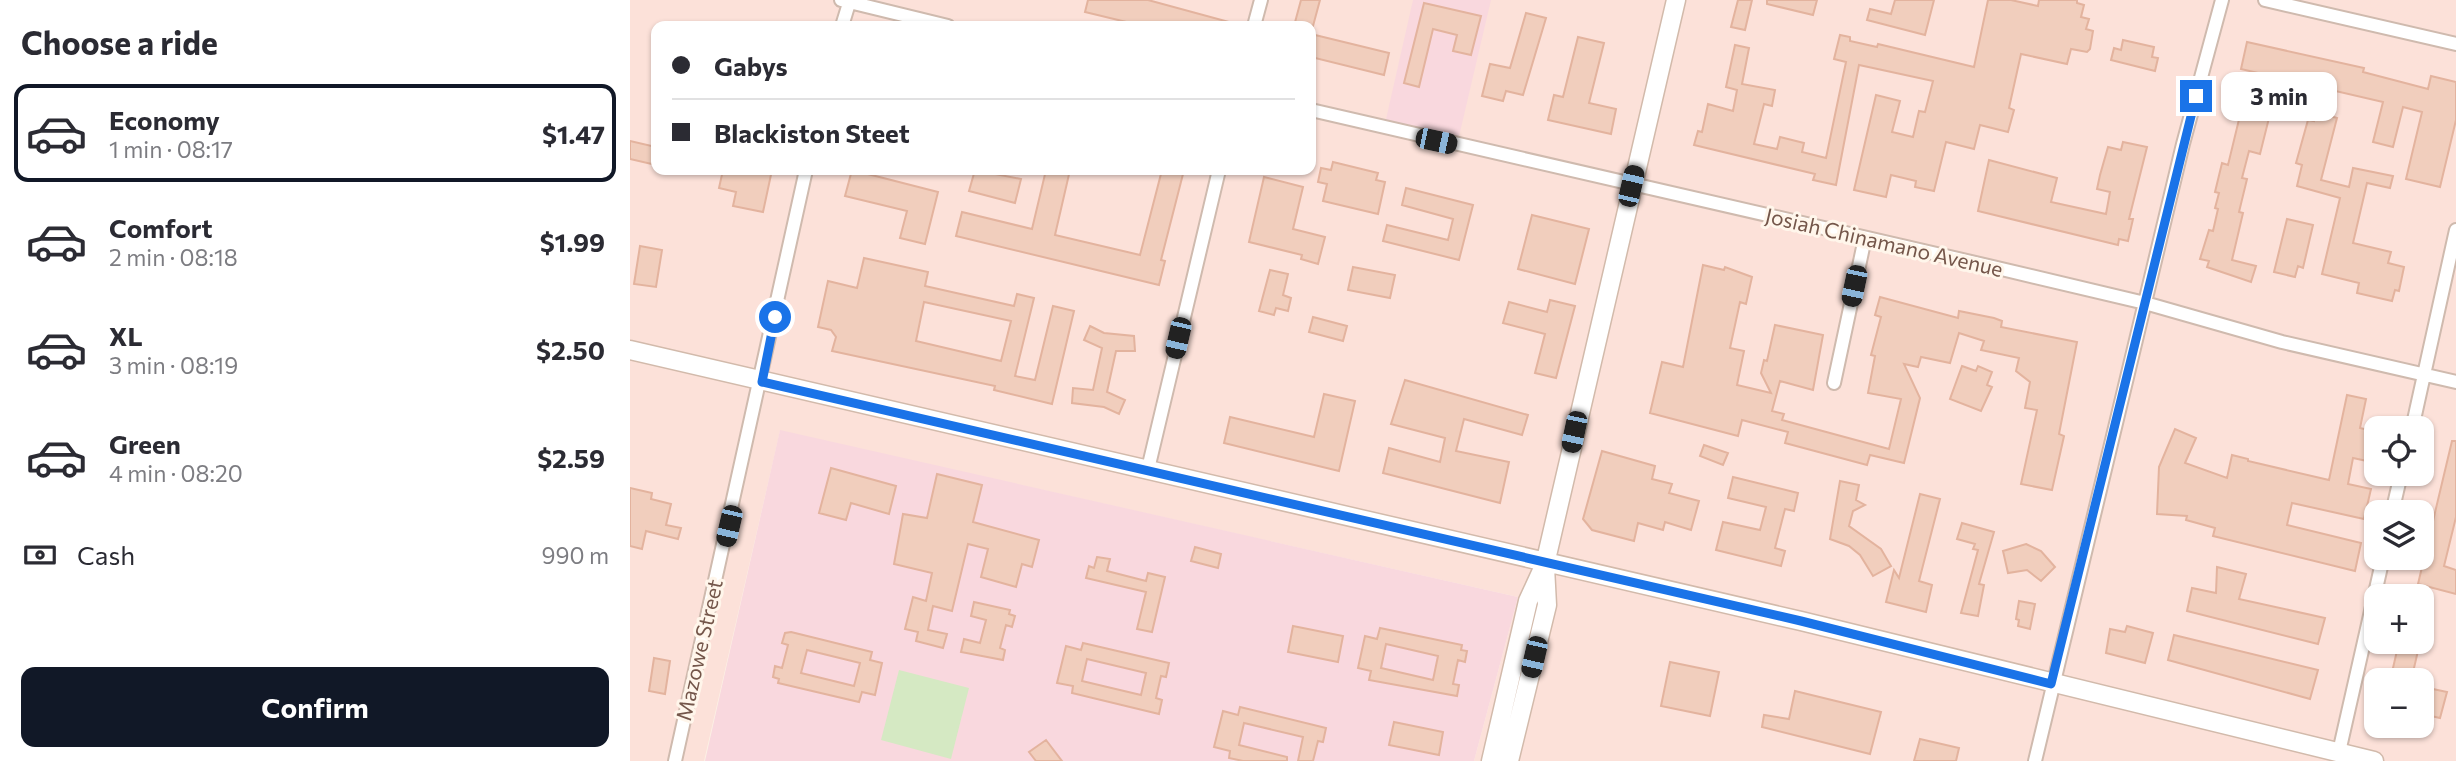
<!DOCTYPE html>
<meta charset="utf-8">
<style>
body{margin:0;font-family:Commissioner,sans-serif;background:#f7f7f7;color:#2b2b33;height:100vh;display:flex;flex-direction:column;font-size:26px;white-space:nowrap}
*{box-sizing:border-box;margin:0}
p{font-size:23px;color:#7c7c81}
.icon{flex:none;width:38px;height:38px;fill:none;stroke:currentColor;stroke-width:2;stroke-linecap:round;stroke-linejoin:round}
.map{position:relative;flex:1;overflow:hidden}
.panel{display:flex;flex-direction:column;background:#fff;width:630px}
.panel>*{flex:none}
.guide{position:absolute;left:21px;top:21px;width:665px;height:154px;border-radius:14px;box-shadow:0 2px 5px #0004;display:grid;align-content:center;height:154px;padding:0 21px;background:#fff}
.tools{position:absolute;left:1734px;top:416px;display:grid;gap:14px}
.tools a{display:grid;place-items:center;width:70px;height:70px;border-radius:14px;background:#fff;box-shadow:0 2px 5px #0004;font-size:35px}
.end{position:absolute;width:32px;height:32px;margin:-16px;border:9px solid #1a73e8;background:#fff;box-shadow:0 0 0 4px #fff}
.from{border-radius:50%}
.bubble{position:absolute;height:49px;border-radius:14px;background:#fff;box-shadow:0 2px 5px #0004;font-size:23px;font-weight:700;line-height:49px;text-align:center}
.car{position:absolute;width:21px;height:42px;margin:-21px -10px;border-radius:9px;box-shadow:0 0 5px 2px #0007;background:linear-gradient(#222 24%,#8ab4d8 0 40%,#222 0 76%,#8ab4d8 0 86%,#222 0)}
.guide b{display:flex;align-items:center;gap:24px;height:66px;font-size:26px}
.guide b+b{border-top:2px solid #e1e1e2}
.guide i{width:18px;height:18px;background:#2b2b33}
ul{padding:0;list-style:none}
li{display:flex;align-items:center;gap:21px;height:98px;margin:0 14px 10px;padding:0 7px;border:4px solid transparent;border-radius:14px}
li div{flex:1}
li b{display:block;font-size:26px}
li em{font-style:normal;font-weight:700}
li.current{border-color:#111827}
li>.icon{width:63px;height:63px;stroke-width:1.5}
h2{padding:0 21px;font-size:32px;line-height:84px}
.pay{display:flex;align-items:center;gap:18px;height:77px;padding:0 21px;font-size:26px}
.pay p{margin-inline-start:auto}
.cta{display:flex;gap:14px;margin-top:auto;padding:14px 21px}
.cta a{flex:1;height:80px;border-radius:14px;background:#111827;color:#fff;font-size:28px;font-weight:700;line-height:80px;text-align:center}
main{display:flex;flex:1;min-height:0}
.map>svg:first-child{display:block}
.commercial{fill:#fce1d9;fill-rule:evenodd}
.medical{fill:#f9d8de}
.green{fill:#d5e9c3}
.building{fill:#f1cebd;stroke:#e3b39e;stroke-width:2;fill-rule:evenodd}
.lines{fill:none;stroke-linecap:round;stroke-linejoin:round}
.street-casing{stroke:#cfbaae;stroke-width:16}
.secondary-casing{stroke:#d2baab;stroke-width:21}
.street{stroke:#fff;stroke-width:12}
.secondary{stroke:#fff;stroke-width:18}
.route{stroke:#1a73e8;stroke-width:9}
.labels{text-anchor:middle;stroke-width:6;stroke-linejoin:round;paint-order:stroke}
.street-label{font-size:21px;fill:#74564a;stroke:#fff6eb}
</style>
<main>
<section class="panel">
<h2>Choose a ride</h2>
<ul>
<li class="current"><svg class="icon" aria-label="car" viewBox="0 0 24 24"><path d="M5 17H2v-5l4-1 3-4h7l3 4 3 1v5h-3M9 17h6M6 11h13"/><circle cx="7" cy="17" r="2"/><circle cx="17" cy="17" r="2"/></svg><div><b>Economy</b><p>1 min · 08:17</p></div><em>$1.47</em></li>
<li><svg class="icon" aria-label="car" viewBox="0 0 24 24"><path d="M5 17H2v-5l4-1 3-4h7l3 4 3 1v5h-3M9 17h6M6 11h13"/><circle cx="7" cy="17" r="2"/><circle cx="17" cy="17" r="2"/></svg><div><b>Comfort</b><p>2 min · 08:18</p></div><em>$1.99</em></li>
<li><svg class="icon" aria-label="car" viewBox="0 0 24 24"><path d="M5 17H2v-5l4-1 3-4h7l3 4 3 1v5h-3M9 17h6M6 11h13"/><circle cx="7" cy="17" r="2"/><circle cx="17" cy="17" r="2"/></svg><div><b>XL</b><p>3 min · 08:19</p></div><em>$2.50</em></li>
<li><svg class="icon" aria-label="car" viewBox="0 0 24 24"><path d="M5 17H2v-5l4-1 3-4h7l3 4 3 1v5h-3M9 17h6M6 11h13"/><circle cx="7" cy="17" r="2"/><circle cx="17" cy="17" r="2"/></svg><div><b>Green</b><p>4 min · 08:20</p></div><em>$2.59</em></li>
</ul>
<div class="pay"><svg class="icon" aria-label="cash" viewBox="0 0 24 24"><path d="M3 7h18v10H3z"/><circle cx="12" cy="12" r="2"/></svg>Cash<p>990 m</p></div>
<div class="cta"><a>Confirm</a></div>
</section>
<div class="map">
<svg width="1826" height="761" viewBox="0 0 1826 761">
<rect width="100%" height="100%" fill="#fcf1e5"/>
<!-- commercial -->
<path class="commercial" d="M 0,0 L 1826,0 L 1826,761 L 844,761 L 888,597 L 150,431 L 74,761 L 0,761 ZM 26,26 L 681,26 L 681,170 L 26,170 ZM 1746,429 L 1792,429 L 1792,474 L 1746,474 ZM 1746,513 L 1792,513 L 1792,558 L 1746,558 ZM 1746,597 L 1792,597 L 1792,642 L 1746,642 ZM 1746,681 L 1792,681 L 1792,726 L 1746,726 Z"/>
<!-- medical -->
<path class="medical" d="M 783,0 L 861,0 L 827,145 L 754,128 Z
M 150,430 L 888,597 L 844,761 L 75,761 Z"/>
<!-- green -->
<path class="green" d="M 269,670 L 339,688 L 321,759 L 251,740 Z"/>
<!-- building -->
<path class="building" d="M 458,0 L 518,0 L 599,22 L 599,26 L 513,26 L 455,12 Z
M 671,0 L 690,0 L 683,26 L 664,26 Z
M 1108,0 L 1122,0 L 1115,30 L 1101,27 Z
M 1137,0 L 1187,0 L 1183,15 L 1137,4 Z
M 1265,0 L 1304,0 L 1295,35 L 1237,20 L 1240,9 L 1261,14 Z
M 1358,0 L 1381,0 L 1408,6 L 1409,0 L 1447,0 L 1447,3 L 1454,5 L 1451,17 L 1459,19 L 1456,29 L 1463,31 L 1460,49 L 1457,52 L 1441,49 L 1437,64 L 1391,54 L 1379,108 L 1384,110 L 1378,132 L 1350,125 L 1344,149 L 1316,142 L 1304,191 L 1285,187 L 1286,181 L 1261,175 L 1256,197 L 1224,190 L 1246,95 L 1270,101 L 1262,132 L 1283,137 L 1289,111 L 1295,112 L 1303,81 L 1229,65 L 1206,185 L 1183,180 L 1185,174 L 1064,145 L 1068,131 L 1072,132 L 1078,104 L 1103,111 L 1107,90 L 1096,87 L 1105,45 L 1119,48 L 1112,84 L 1145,90 L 1142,106 L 1134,104 L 1124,144 L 1147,149 L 1150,137 L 1174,143 L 1172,152 L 1196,158 L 1216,62 L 1204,59 L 1210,35 L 1220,37 L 1220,41 L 1247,47 L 1248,44 L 1344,67 Z
M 794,3 L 851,16 L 841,55 L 823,51 L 827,35 L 803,29 L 789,87 L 774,83 Z
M 896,13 L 916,18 L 893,95 L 876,91 L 873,101 L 852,96 L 860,64 L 880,68 Z
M 681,34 L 759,53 L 754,75 L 681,57 Z
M 948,37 L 974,43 L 959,103 L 986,109 L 981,134 L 918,120 L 924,95 L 933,97 Z
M 1493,40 L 1524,47 L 1522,57 L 1528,58 L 1525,71 L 1481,60 L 1484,48 L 1491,50 Z
M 1617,42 L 1734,68 L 1733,72 L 1798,89 L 1801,76 L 1826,82 L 1826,120 L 1810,187 L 1776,179 L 1792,112 L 1773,107 L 1763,147 L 1743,142 L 1753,102 L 1611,69 Z
M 1620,95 L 1637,99 L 1635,108 L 1641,110 L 1630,154 L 1619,151 L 1612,178 L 1617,179 L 1609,212 L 1613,213 L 1602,260 L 1626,266 L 1621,282 L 1577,267 L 1579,261 L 1570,259 L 1579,230 L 1583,231 L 1588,209 L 1585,208 L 1589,193 L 1585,192 L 1592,163 L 1598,165 L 1613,103 L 1618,104 Z
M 1686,112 L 1707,118 L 1691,180 L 1719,187 L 1723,168 L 1763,176 L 1760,188 L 1737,183 L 1723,243 L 1761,252 L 1758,263 L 1774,267 L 1769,291 L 1765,290 L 1762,301 L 1727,293 L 1729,283 L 1692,274 L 1710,198 L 1667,186 L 1672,165 L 1666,163 L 1678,120 L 1684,121 Z
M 0,141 L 26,147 L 26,165 L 0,159 Z
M 1493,142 L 1517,147 L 1499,219 L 1503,219 L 1498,241 L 1489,239 L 1488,245 L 1348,211 L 1359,160 L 1427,178 L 1421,202 L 1476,214 L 1480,192 L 1467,189 L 1470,175 L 1478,147 L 1491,150 Z
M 703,162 L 748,173 L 746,180 L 755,182 L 748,214 L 693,201 L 697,184 L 688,182 L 691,168 L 701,170 Z
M 93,170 L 142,170 L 133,212 L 103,206 L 106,192 L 89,188 Z
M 222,170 L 308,192 L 295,244 L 270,238 L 277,211 L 215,196 Z
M 345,170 L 391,179 L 385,203 L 339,191 Z
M 416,170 L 440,170 L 425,235 L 510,255 L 532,170 L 553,174 L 531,260 L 535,261 L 529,285 L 326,236 L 332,212 L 402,229 Z
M 634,177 L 673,187 L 663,229 L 695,237 L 688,264 L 671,259 L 672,255 L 619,242 Z
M 776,188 L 843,205 L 829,260 L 753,241 L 757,225 L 818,240 L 823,219 L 772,205 Z
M 902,215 L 959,229 L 945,284 L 888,269 Z
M 1657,219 L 1683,225 L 1673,268 L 1668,266 L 1665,277 L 1644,272 Z
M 10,246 L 32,250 L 26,287 L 4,284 Z
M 234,258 L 298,272 L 295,286 L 384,306 L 387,294 L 404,298 L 385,376 L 405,380 L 423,306 L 444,311 L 422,404 L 364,390 L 365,386 L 202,351 L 206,337 L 201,330 L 188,327 L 198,281 L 227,288 ZM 294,302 L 381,321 L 371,361 L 286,341 Z
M 1073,265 L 1094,270 L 1095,267 L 1122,277 L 1116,304 L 1110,302 L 1100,348 L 1114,351 L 1107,385 L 1141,393 L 1131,373 L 1134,360 L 1137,361 L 1145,325 L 1193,335 L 1183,390 L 1150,381 L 1142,411 L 1154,414 L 1152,420 L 1259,449 L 1271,399 L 1238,393 L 1245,356 L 1241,355 L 1251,317 L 1245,315 L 1250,297 L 1328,318 L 1329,311 L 1364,318 L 1372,321 L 1371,327 L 1447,342 L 1429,434 L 1434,436 L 1422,490 L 1391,484 L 1407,410 L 1395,408 L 1400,382 L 1386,371 L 1389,358 L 1351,350 L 1354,341 L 1329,333 L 1320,363 L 1291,357 L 1288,367 L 1274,364 L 1290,398 L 1274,463 L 1240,455 L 1237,465 L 1155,443 L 1158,432 L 1112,420 L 1108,436 L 1020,413 L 1032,362 L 1053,367 Z
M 723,267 L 765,275 L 760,298 L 718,290 Z
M 640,270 L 658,274 L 653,295 L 661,298 L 658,311 L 646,308 L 644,315 L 629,311 Z
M 920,300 L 945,306 L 926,378 L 905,373 L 915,334 L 873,323 L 879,302 L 917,312 Z
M 683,317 L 717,326 L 713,341 L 679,332 Z
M 460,326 L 474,333 L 504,336 L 505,351 L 486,351 L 477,392 L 495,400 L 489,414 L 474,407 L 442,403 L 443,388 L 463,390 L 472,348 L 454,340 Z
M 1332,366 L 1346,371 L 1348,366 L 1362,372 L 1357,385 L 1362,387 L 1351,411 L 1320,399 Z
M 775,380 L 898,415 L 892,435 L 834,419 L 826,451 L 879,462 L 870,503 L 753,473 L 759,448 L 810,462 L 815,438 L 761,424 Z
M 694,394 L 725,401 L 709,471 L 594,443 L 600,417 L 684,437 Z
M 1717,395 L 1736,399 L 1730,428 L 1746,432 L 1746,463 L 1723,458 L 1718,484 L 1741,489 L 1734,519 L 1662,503 L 1657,525 L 1731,543 L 1725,571 L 1583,536 L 1585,528 L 1556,520 L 1557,516 L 1527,514 L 1529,467 L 1545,429 L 1566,438 L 1555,463 L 1597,478 L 1602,455 L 1618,459 L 1618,461 L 1699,480 Z
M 1822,441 L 1826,441 L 1826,517 L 1814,566 L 1826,570 L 1826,594 L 1788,584 Z
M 1074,445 L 1098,453 L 1093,465 L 1070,456 Z
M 972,451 L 1025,466 L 1022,479 L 1042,484 L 1039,493 L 1069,501 L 1061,530 L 1035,522 L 1033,530 L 1008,523 L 1004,541 L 962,530 L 953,519 Z
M 201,468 L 266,486 L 259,514 L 221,503 L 216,520 L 189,513 Z
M 307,474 L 352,485 L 343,522 L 409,540 L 402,567 L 392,564 L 386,587 L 351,577 L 358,549 L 338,544 L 322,611 L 303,606 L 298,630 L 317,634 L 313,648 L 286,641 L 288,632 L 275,629 L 283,597 L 296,601 L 302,573 L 264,564 L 273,514 L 297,518 Z
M 1103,477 L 1168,493 L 1164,511 L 1155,509 L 1145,548 L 1155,551 L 1151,566 L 1086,550 L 1093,522 L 1130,530 L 1136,507 L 1098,498 Z
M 1210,481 L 1229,485 L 1226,500 L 1235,505 L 1223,511 L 1219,526 L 1251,549 L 1261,566 L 1243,576 L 1230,555 L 1219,546 L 1200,539 Z
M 0,488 L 22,493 L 21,499 L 41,504 L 36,525 L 51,528 L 48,539 L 16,531 L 12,549 L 0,546 Z
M 1290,494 L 1310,499 L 1289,581 L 1302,585 L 1296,612 L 1256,602 L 1264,570 L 1269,578 Z
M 1332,523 L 1364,532 L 1349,584 L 1354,585 L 1348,616 L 1331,613 L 1348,550 L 1343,549 L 1345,544 L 1327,539 Z
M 1396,544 L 1411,551 L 1425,567 L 1411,581 L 1397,570 L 1378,573 L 1373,551 Z
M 565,547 L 591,554 L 588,568 L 561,561 Z
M 467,557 L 480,559 L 477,571 L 516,581 L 518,573 L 535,577 L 522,632 L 507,629 L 516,592 L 456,578 L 459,566 L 464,568 Z
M 1587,567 L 1616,574 L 1609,599 L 1695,618 L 1688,644 L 1557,611 L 1562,588 L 1586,593 Z
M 1389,601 L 1405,604 L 1400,629 L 1388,626 L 1389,620 L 1386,619 Z
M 344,602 L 380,610 L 379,614 L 385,616 L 382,627 L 376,625 L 370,648 L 375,650 L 373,660 L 331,652 L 334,639 L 350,643 L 356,620 L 341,616 Z
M 663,626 L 713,636 L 708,662 L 658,652 Z
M 1497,626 L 1523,633 L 1515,663 L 1476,653 L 1480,629 L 1495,632 Z
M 750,628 L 832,645 L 831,650 L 837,651 L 835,662 L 828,660 L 823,684 L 829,685 L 827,696 L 739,680 L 741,671 L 728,668 L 735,636 L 747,639 ZM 756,644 L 808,656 L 803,680 L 751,668 Z
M 161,632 L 242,652 L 240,660 L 252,663 L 245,695 L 232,692 L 229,702 L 148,683 L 149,679 L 143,677 L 145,666 L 152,668 L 158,645 L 152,643 L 155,633 ZM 177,650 L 230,663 L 224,686 L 171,673 Z
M 1544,635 L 1688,670 L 1680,699 L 1538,660 Z
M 1769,642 L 1790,642 L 1781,681 L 1760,681 Z
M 453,643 L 539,663 L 536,677 L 531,676 L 526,698 L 532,700 L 529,714 L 442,693 L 443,686 L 427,683 L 436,646 L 451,650 ZM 457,659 L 516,673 L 511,695 L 452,681 Z
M 24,658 L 40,661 L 35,694 L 19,691 Z
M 1040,662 L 1089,672 L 1080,716 L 1031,706 Z
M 1803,689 L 1817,692 L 1810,718 L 1792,714 L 1792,693 L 1802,695 Z
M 1165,691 L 1251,712 L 1240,754 L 1132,727 L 1134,715 L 1159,719 Z
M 610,707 L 696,728 L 693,742 L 688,741 L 683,761 L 668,761 L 673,737 L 614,723 L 609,745 L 657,757 L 657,761 L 613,761 L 599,758 L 600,751 L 584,747 L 593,711 L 608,715 Z
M 764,722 L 813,732 L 809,755 L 759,745 Z
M 1290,739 L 1329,748 L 1326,761 L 1284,761 Z
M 416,740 L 432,761 L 406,761 L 399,752 Z"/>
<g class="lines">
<defs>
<path id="street" d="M 211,0 L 318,26
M 1635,0 L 1826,44
M 212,26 L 220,0
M 624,26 L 631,0
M 681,110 L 1363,267 L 1515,303 L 1652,342 L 1826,382
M 1204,383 L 1235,238
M 1782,429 L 1826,230
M 518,469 L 589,170
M 1762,513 L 1771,474
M 1709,752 L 1753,558
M 45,761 L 176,170
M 1405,761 L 1553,144 L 1592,0"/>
<path id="secondary" d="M 0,350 L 1171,621 L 1744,761
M 861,761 L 898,601 L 915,564 L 1046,0
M 879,761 L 917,605 L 915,567"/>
</defs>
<!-- street casing -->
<use href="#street" class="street-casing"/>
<!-- secondary casing -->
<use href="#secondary" class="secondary-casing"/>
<!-- street -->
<use href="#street" class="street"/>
<!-- secondary -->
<use href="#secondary" class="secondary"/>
</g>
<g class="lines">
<!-- route -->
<path class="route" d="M 145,317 L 132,382 L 1171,621 L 1421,684 L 1566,96"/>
</g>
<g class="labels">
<!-- street labels -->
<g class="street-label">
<text transform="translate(1254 243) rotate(13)" y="7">Josiah Chinamano Avenue</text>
<text transform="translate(70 650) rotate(-77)" y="7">Mazowe Street</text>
</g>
</g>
</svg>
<div class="tools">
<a><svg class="icon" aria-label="locate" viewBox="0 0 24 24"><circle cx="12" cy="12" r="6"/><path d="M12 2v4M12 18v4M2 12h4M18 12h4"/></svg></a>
<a><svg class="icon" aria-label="layers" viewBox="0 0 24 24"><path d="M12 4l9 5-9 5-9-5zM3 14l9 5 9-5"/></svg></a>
<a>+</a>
<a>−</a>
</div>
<i class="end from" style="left:145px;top:317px"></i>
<i class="end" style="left:1566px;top:96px"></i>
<div class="bubble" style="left:1591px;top:72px;width:116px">3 min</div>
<i class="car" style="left:806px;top:141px;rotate:102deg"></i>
<i class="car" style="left:1001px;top:186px;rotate:13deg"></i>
<i class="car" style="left:1224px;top:286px;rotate:192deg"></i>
<i class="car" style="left:548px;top:338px;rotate:193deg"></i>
<i class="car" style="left:944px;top:432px;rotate:192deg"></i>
<i class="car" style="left:99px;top:526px;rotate:193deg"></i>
<i class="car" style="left:904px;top:657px;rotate:193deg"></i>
<div class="guide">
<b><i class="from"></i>Gabys</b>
<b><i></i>Blackiston Steet</b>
</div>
</div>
</main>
